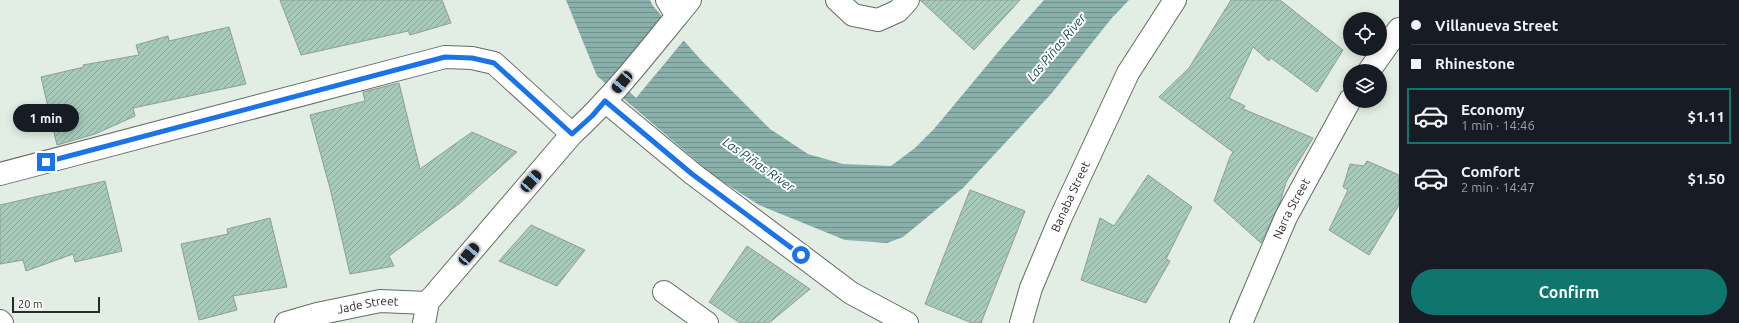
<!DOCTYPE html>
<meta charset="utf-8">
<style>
body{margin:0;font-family:Ubuntu,sans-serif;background:#20242c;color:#f1f3f6;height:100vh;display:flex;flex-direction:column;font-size:15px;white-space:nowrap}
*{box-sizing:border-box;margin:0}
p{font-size:13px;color:#9ea1a6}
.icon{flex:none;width:22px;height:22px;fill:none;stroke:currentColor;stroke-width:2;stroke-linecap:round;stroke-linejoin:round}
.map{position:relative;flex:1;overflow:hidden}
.details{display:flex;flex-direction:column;background:#171b24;width:340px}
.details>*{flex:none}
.banner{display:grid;align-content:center;height:88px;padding:0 12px;background:#171b24}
.controls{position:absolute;left:1343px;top:12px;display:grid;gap:8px}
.controls a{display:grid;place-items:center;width:44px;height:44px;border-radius:50%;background:#171b24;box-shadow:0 2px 10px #0003;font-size:20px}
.scale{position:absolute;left:12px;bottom:10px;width:88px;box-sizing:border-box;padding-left:4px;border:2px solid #282c28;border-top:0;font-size:11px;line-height:14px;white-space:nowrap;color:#282c28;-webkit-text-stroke:3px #fff;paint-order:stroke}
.end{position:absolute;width:18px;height:18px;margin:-9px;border:5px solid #1a73e8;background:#fff;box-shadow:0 0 0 2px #fff}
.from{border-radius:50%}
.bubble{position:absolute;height:28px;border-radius:14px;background:#171b24;box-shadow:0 2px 10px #0003;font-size:13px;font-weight:700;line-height:28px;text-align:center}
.car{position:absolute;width:12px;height:24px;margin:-12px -6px;border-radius:5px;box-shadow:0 0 3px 1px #0007;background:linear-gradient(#222 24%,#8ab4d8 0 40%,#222 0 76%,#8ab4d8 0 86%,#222 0)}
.banner b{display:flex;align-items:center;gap:14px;height:38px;font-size:15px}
.banner b+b{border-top:1px solid #363941}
.banner i{width:10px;height:10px;background:#f1f3f6}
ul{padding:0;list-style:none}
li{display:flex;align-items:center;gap:12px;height:56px;margin:0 8px 6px;padding:0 4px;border:2px solid transparent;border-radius:0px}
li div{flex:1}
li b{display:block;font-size:15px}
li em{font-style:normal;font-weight:700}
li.active{border-color:#0f766e}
li>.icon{width:36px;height:36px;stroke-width:1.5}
.action{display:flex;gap:8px;margin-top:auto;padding:8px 12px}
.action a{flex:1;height:46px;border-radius:24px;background:#0f766e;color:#fff;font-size:16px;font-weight:700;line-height:46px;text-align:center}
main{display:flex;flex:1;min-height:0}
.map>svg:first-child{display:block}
.water{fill:url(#water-rules)}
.pier{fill:#e2ede3}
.building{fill:url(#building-hatch);stroke:#909d97}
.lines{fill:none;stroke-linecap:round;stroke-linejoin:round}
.street-casing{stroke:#636c63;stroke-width:24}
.secondary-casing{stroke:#636c63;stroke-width:24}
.street{stroke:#fff;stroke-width:22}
.secondary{stroke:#fff;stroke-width:22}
.route{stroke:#1a73e8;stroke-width:5}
.labels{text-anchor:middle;stroke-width:4;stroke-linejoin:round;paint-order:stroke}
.street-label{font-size:12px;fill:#282c28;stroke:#fff}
.water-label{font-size:13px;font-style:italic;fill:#19504c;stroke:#fff}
</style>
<main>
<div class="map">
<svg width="1399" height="323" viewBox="0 0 1399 323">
<defs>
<pattern id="water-rules" width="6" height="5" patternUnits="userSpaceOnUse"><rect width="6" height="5" fill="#8ab0ac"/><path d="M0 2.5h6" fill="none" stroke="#718f8c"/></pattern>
<pattern id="building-hatch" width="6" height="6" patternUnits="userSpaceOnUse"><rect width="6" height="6" fill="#a8cabb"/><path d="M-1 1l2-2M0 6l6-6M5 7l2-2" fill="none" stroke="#89a498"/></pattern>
</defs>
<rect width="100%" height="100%" fill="#e2ede3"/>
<!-- water -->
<path class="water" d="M 566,0 L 650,0 L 653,6 L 701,60 L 770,129 L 808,154 L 843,164 L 891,166 L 915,148 L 934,129 L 1004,45 L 1044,0 L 1129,0 L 1111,19 L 1051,94 L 963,188 L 903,237 L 887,243 L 845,240 L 759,205 L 714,176 L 597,76 Z"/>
<!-- pier -->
<path class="pier" d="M 663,14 L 685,39 L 636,98 L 614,77 Z"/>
<!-- building -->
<path class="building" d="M 280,0 L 442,0 L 451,23 L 410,35 L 408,31 L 301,55 Z
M 920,0 L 1020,0 L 974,50 Z
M 1231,0 L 1280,0 L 1343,50 L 1317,92 L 1271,58 L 1269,61 L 1253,47 L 1229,98 L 1245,106 L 1243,109 L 1313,138 L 1286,182 L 1280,203 L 1261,243 L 1214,201 L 1230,157 L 1233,152 L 1159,97 L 1189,68 Z
M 229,27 L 246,84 L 133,108 L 135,116 L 95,134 L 57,145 L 41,77 L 84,67 L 83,65 L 139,55 L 136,45 L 168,36 L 169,41 Z
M 399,83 L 420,169 L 472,132 L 517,152 L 460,203 L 389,256 L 394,266 L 350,274 L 331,192 L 310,115 L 365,101 L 363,92 Z
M 1367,161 L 1399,175 L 1399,205 L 1369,255 L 1329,230 L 1348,190 L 1343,187 L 1350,164 L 1364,166 Z
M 1148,175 L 1192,207 L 1166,259 L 1170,261 L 1146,303 L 1081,280 L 1100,218 L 1114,226 Z
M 105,181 L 122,251 L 75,262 L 73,254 L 26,271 L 23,260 L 0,264 L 0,205 Z
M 970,190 L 1025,211 L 981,323 L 972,323 L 925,304 Z
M 270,218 L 287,287 L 233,296 L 237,310 L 199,320 L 181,244 L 228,234 L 227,229 Z
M 531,225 L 585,250 L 557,286 L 499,261 Z
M 747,246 L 810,289 L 769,323 L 740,323 L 709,302 Z"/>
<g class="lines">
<defs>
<g id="street">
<path d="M 837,0 L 853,15 L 878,20 L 898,11 L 908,0"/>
<path d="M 677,16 L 690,0"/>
<path d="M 1369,71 L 1399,29"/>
<path d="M 0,174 L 445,57 L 472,58 L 494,63 L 572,134"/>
<path d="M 664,292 L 707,323"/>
<path d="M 0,321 L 2,323"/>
<path id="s1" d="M 286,323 L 317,314 L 380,301 L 427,303"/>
<path id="s2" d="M 1241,323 L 1286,217 L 1350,100"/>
</g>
<g id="secondary">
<path d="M 605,101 L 693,174 L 851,293 L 907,323"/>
<path d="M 424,323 L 428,302 L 572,134 C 611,99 643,57 677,16 L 667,0"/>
<path id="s3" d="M 1021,323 L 1031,288 L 1060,219 L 1128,73 L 1175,0"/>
</g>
</defs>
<!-- street casing -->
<use href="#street" class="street-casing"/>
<!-- secondary casing -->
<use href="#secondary" class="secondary-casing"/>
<!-- street -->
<use href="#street" class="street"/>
<!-- secondary -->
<use href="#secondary" class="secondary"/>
</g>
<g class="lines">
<!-- route -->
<path class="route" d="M 46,162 L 445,57 L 472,58 L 494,63 L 572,134 L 592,116 L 605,101 L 692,174 L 801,255"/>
</g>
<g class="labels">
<!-- street labels -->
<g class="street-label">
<text dy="4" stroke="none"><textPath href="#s3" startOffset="136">Banaba Street</textPath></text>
<text dy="4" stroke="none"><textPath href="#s2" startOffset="125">Narra Street</textPath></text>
<text dy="4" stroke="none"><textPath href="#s1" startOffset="84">Jade Street</textPath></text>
</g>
<!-- water labels -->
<g class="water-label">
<text transform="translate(1056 47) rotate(-50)" y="5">Las Piñas River</text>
<text transform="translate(759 164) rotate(35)" y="5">Las Piñas River</text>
</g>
</g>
</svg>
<div class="controls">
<a><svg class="icon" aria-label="locate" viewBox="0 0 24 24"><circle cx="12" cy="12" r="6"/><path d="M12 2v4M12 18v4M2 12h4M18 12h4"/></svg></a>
<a><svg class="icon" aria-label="layers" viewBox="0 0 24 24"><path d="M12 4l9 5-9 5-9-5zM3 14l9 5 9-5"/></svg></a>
</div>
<div class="scale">20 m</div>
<i class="end from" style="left:801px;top:255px"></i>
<i class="end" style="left:46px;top:162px"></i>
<div class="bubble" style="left:13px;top:104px;width:66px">1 min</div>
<i class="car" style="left:622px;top:82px;rotate:220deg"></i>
<i class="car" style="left:531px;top:181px;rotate:41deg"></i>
<i class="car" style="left:469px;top:254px;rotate:40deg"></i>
</div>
<section class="details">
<div class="banner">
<b><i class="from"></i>Villanueva Street</b>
<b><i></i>Rhinestone</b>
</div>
<ul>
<li class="active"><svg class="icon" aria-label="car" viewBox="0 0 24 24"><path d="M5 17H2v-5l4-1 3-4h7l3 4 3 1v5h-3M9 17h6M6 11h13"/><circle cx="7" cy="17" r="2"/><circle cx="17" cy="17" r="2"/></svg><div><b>Economy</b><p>1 min · 14:46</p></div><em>$1.11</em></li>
<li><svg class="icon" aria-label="car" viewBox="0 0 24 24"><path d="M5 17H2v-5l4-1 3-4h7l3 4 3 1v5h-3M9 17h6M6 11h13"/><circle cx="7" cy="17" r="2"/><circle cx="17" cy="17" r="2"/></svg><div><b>Comfort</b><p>2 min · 14:47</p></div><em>$1.50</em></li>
</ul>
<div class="action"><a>Confirm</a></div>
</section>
</main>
